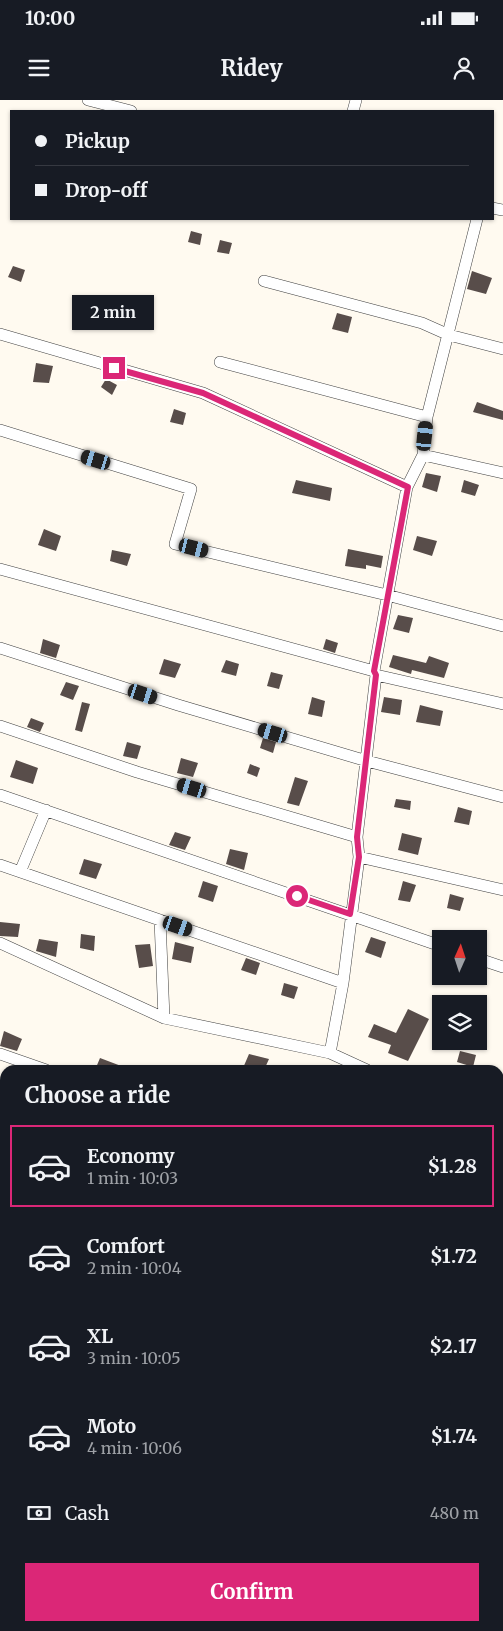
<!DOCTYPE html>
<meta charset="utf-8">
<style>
body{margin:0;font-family:Merriweather,serif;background:#20242c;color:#f1f3f6;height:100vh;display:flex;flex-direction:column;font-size:19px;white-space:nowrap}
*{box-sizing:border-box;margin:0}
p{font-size:16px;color:#9ea1a6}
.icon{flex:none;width:28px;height:28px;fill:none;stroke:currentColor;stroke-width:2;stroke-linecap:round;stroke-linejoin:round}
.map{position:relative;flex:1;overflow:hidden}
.side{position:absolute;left:0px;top:965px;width:504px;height:566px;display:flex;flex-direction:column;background:#171b24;border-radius:15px 15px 0 0;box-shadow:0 1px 4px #0004}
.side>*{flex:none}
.banner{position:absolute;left:10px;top:10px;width:484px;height:110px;border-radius:0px;box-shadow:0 1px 4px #0004;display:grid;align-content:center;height:110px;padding:0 25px;background:#171b24}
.needle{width:32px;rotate:3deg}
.tools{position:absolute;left:432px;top:830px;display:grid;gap:10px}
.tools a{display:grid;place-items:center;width:55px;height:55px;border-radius:0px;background:#171b24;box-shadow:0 1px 4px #0004;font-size:25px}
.end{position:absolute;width:22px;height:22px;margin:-11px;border:6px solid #db2777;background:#fff;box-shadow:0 0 0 2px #fff}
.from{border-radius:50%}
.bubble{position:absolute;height:35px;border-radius:0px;background:#171b24;box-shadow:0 1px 4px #0004;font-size:16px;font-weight:700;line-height:35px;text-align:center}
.car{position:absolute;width:15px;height:30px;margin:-15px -8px;border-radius:6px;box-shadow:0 0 4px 1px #0007;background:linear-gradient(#222 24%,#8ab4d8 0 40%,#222 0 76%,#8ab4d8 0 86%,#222 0)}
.banner b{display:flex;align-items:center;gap:18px;height:48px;font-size:19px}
.banner b+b{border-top:1px solid #363941}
.banner i{width:12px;height:12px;background:#f1f3f6}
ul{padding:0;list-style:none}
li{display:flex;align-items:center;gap:15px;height:82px;margin:0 10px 8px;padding:0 15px;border:2px solid transparent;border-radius:0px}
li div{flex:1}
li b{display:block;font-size:19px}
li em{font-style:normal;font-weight:700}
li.active{border-color:#db2777}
li>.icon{width:45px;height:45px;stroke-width:1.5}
h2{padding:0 25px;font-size:22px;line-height:60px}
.pay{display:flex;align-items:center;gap:12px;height:55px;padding:0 25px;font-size:19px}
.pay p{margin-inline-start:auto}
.action{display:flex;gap:10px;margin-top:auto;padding:10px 25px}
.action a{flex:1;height:58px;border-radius:0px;background:#db2777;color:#fff;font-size:20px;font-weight:700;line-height:58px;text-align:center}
.status{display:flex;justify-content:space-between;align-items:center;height:35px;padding:0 25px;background:#171b24;direction:ltr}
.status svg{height:14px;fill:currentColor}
header{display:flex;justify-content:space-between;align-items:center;height:65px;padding:0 25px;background:#171b24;font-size:22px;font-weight:700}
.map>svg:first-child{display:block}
.building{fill:#584d4a}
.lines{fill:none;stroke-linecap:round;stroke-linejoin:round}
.street-casing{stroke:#414141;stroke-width:12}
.street{stroke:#fff;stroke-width:11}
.route{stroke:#db2777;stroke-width:6}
</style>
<div class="status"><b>10:00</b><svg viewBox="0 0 49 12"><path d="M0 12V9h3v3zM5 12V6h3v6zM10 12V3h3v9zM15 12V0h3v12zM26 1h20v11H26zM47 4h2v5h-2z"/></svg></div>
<header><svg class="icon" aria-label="menu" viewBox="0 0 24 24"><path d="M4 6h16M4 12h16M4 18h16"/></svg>Ridey<svg class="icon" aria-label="person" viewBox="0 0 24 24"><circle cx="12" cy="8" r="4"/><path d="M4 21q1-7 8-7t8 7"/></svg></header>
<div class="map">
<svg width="503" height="1531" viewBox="0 0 503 1531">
<rect width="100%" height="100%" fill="#fffaf0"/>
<!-- building -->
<path class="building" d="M 191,131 L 202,134 L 200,145 L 188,142 Z
M 220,140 L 232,143 L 229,154 L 217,152 Z
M 13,166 L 25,170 L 21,182 L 8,177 Z
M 472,171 L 492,178 L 486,194 L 467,189 Z
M 337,213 L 352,217 L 348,233 L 332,229 Z
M 36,263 L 53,266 L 49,283 L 33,282 Z
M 106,279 L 117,285 L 112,295 L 101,287 Z
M 477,302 L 503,311 L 503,320 L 473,312 Z
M 174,309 L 186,313 L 183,325 L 170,322 Z
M 426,373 L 441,376 L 437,392 L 422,387 Z
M 296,380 L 332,388 L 330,401 L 292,393 Z
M 464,380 L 479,385 L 475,396 L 461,392 Z
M 44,429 L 61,436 L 56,451 L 38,445 Z
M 417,436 L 437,441 L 432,456 L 413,450 Z
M 348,449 L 383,456 L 381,468 L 366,465 L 366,469 L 345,466 Z
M 112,450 L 131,454 L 127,466 L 110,461 Z
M 398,515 L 413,518 L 409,533 L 393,529 Z
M 43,539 L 60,545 L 56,558 L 40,553 Z
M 326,539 L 338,543 L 335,553 L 323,549 Z
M 393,555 L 426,563 L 429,556 L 449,563 L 444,578 L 412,570 L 411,574 L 389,567 Z
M 164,559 L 181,564 L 175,578 L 159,574 Z
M 226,560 L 239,564 L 236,576 L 221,572 Z
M 271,572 L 283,575 L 279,589 L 267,586 Z
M 66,582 L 79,586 L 73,600 L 60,595 Z
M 312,597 L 325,601 L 322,617 L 308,614 Z
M 384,597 L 402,600 L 400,615 L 381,612 Z
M 82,602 L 90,604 L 82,632 L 75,630 Z
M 420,605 L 443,611 L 440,626 L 416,622 Z
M 31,618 L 44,623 L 40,632 L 27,627 Z
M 263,638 L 276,642 L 273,653 L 260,648 Z
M 127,642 L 141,646 L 137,659 L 123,656 Z
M 181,658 L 198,663 L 193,677 L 177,673 Z
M 16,660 L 38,668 L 33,684 L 10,677 Z
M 250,664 L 260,668 L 257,677 L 247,673 Z
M 295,677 L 308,681 L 299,706 L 287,703 Z
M 396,699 L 411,701 L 410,710 L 394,707 Z
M 458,707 L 472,711 L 469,725 L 454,722 Z
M 175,732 L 191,737 L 185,750 L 169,745 Z
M 402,733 L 422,738 L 418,755 L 398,750 Z
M 230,749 L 248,753 L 244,770 L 226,764 Z
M 84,759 L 102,764 L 96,779 L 79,774 Z
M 203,781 L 218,786 L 213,802 L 198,797 Z
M 403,781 L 416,785 L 410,802 L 398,800 Z
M 450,794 L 464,798 L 460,811 L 447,808 Z
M 0,822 L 20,824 L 18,837 L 0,836 Z
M 81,834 L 95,836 L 94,851 L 80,848 Z
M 371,837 L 386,842 L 381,858 L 365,852 Z
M 39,839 L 58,842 L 56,857 L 36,851 Z
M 175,842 L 194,847 L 191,863 L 172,859 Z
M 150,844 L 153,866 L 139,868 L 135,845 Z
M 246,858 L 260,863 L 256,875 L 241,870 Z
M 284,883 L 298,887 L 294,899 L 281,895 Z
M 408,909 L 429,919 L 408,961 L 388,953 L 391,945 L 368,937 L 374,924 L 396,933 Z
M 4,931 L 22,939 L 17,951 L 0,946 Z
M 460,951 L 476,955 L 473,967 L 457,962 Z
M 249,954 L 269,959 L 264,970 L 243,968 Z
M 100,958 L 129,969 L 129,970 L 95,970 Z"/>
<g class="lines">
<defs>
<path id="street" d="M 88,0 L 131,11
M 353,11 L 356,0
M 492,108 L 503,110
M 264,181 L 422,223 L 449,235 L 503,249
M 0,234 L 203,293 L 407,387
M 220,262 L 427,317
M 0,330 L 191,389 L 175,444 L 387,495 L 503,526
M 423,355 L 503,373
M 0,469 L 374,571
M 0,548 L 178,605 L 367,661 L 503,697
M 376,575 L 503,604
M 0,626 L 137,672 L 357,737
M 0,695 L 441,846
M 359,757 L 503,790
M 0,765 L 343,883
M 20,772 L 46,710
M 160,820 L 164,918
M 0,843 L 164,918 L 330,953 L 367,970
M 479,859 L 503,867
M 330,953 L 343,883 L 359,757 L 357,737 L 376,575 L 374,571 L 407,387 L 423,355 L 427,317 L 477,119
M 0,954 L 46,970
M 0,1016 L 5,1018
M 499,1016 L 503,1018
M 0,1092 L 5,1094
M 499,1113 L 503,1115
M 0,1169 L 5,1171
M 499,1195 L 503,1197
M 0,1248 L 5,1250
M 499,1267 L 503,1262
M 499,1297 L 503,1300
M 0,1330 L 5,1331
M 499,1401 L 503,1403
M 0,1427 L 5,1429
M 499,1479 L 503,1481
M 0,1505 L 5,1507
M 52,1526 L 64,1531
M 280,1526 L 291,1530
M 463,1526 L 473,1531"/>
</defs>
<!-- street casing -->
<use href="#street" class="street-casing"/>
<!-- street -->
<use href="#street" class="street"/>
</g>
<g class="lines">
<!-- route -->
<path class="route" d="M 114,268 L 203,293 L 408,387 L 374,571 L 376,575 L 357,737 L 359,757 L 350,814 L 297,796"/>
</g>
</svg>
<div class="tools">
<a><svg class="needle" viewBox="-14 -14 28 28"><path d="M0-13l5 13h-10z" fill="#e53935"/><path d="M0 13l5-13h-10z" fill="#9ea1a6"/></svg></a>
<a><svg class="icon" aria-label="layers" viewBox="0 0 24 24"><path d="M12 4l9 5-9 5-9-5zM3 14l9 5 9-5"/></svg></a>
</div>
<i class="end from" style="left:297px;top:796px"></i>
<i class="end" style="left:114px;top:268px"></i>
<div class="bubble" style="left:72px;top:195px;width:82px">2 min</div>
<i class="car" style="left:425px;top:336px;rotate:6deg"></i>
<i class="car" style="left:96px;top:360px;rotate:287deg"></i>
<i class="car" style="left:194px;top:448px;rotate:104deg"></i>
<i class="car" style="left:143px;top:594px;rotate:108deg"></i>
<i class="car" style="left:273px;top:633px;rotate:287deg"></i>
<i class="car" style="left:192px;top:688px;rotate:287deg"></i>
<i class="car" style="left:178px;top:826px;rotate:109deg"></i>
<div class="banner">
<b><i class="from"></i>Pickup</b>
<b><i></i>Drop-off</b>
</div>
<section class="side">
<h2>Choose a ride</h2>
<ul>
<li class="active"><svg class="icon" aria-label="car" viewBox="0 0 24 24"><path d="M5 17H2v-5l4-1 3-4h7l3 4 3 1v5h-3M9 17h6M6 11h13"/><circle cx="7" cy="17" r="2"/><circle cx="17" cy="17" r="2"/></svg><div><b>Economy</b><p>1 min · 10:03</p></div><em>$1.28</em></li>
<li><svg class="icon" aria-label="car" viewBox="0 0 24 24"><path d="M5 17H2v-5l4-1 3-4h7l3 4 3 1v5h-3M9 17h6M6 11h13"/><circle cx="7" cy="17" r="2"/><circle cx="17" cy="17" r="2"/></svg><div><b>Comfort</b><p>2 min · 10:04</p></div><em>$1.72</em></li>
<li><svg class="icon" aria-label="car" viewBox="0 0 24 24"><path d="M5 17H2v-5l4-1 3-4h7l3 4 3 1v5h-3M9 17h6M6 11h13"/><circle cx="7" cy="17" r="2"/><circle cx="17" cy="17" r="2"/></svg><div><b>XL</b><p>3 min · 10:05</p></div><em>$2.17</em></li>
<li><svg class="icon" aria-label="car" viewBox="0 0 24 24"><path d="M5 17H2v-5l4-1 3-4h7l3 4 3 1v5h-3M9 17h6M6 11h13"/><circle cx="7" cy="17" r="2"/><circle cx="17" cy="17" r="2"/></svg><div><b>Moto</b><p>4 min · 10:06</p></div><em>$1.74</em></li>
</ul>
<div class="pay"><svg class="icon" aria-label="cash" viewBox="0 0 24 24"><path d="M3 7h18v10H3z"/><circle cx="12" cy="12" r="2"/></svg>Cash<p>480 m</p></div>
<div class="action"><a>Confirm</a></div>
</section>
</div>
